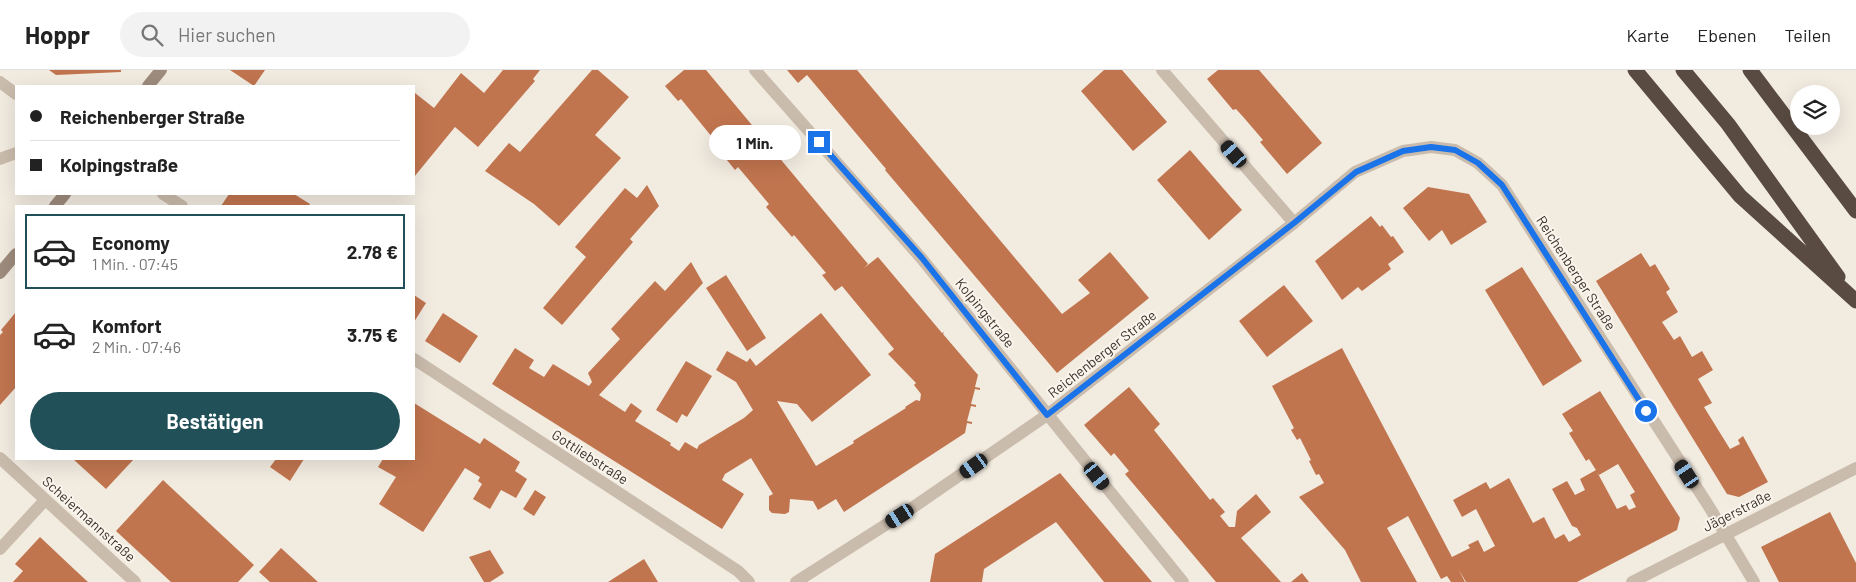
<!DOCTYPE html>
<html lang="de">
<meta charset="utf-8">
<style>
body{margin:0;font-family:Barlow,sans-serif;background:#f2f2f2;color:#222;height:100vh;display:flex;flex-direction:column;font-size:19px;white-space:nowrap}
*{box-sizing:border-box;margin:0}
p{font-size:16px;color:#767676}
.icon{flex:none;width:28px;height:28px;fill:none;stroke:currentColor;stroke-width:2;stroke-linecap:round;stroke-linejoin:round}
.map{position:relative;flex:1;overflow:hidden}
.side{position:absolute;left:15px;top:135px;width:400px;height:255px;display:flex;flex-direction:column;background:#fff;border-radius:0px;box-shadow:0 5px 20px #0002}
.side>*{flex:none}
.hud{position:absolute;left:15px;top:15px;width:400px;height:110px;border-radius:0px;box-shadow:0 5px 20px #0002;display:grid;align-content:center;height:110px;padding:0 15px;background:#fff}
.fabs{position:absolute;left:1790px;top:15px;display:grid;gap:10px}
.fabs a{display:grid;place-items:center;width:50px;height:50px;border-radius:50%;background:#fff;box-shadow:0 5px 20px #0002;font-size:25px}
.end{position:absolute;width:22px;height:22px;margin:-11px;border:6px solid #1a73e8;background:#fff;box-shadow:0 0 0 2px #fff}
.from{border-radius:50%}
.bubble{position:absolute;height:35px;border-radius:18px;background:#fff;box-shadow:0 5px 20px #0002;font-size:16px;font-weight:700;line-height:35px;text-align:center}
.car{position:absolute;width:15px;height:30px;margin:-15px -8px;border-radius:6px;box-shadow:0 0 4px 1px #0007;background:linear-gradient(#222 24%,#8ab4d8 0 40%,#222 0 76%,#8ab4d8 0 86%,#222 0)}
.hud b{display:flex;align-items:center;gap:18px;height:48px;font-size:19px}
.hud b+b{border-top:1px solid #e0e0e0}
.hud i{width:12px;height:12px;background:#222}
ul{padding:9px 0 0;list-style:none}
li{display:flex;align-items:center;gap:15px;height:75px;margin:0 10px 8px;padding:0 5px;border:2px solid transparent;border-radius:0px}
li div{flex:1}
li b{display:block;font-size:19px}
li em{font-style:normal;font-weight:700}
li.current{border-color:#215058}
li>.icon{width:45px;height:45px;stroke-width:1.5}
.button{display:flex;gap:10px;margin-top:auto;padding:10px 15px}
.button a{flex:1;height:58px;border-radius:30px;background:#215058;color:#fff;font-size:20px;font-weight:700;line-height:58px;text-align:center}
header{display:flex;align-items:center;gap:30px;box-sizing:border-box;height:70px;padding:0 25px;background:#fff;border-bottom:1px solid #e0e0e0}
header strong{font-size:24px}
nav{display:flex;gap:28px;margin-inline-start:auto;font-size:18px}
.search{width:350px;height:45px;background:#f2f2f2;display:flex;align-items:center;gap:12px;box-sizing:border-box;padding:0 18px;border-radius:28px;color:#767676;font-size:19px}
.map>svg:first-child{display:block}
.building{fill:#c1754f}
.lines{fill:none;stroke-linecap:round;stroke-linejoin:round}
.street{stroke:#cabcac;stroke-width:12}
.secondary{stroke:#9e8c7d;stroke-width:12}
.highway{stroke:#594b42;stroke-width:15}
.route{stroke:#1a73e8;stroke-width:6}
.labels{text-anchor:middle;stroke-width:4;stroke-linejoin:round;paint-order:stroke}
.street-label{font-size:14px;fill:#38302a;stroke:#faf5ec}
</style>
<header>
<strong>Hoppr</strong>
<div class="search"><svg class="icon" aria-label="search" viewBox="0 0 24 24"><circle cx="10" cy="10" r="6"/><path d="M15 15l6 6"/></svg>Hier suchen</div>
<nav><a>Karte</a><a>Ebenen</a><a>Teilen</a></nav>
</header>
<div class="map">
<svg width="1856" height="512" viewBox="0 0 1856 512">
<rect width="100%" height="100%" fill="#f2ebe0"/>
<!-- building -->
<path class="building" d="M 49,0 L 121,0 L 121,2 L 56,5 Z
M 230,0 L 265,0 L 254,16 Z
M 503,0 L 540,0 L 533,9 L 535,11 L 478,77 L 455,57 L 414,107 L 415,23 L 434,38 L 461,3 L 484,23 Z
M 592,0 L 598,0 L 629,27 L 595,65 L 621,88 L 559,156 L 534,134 L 485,101 L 509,73 L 520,82 Z
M 684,0 L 706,0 L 868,194 L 864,198 L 878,187 L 942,263 L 944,262 L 943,264 L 978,305 L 975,317 L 980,318 L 980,320 L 975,319 L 971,334 L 976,335 L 976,337 L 971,336 L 967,351 L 972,352 L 972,354 L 967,353 L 965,363 L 844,442 L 836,429 L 818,440 L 813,431 L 790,429 L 789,442 L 785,444 L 772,443 L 769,440 L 769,426 L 773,424 L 751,388 L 725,404 L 722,410 L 744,424 L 722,459 L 492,314 L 515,278 L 534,290 L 529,298 L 544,307 L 553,294 L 589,316 L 592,312 L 588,303 L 620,269 L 611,259 L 655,211 L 665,221 L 691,192 L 703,213 L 599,325 L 625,342 L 631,333 L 642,341 L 635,351 L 671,373 L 670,375 L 679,381 L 685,372 L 697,379 L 699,375 L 744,348 L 753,340 L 736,312 L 716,300 L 727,281 L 747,292 L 750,288 L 756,296 L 821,243 L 871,305 L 812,352 L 797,334 L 777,331 L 816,396 L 854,373 L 853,371 L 906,338 L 905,337 L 916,330 L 920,331 L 921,324 L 914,315 L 916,313 L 888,284 L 894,279 L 842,216 L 835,221 L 822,205 L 826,203 L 794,165 L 792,167 L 766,137 L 769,134 L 738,97 L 735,100 L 710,69 L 712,67 L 681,29 L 678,31 L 665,16 Z
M 787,0 L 857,0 L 1062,244 L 1090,223 L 1078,210 L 1110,182 L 1149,228 L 1057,303 L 885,100 L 886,99 L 807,5 L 798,13 Z
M 1104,0 L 1122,0 L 1167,52 L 1133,81 L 1081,21 Z
M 1218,0 L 1259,0 L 1322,73 L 1287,104 L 1260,72 L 1263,70 L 1245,49 L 1236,39 L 1233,40 L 1207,9 Z
M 1190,80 L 1242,140 L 1209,170 L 1157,110 Z
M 647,115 L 659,136 L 630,169 L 633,172 L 562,255 L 543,238 L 586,187 L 575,177 L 625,118 L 637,128 Z
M 1428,117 L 1469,124 L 1487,152 L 1451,175 L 1442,160 L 1429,171 L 1403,138 Z
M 229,124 L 294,124 L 310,134 L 309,136 L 221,136 Z
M 1371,146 L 1380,157 L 1382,155 L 1391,167 L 1393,166 L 1404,182 L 1388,194 L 1391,199 L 1362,221 L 1358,217 L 1342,230 L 1315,191 Z
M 1641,183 L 1650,197 L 1655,194 L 1670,219 L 1666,222 L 1678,242 L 1662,252 L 1674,270 L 1680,266 L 1692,287 L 1702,281 L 1713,300 L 1698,309 L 1712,333 L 1704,337 L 1730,379 L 1740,374 L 1738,370 L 1743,366 L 1768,412 L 1739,427 L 1727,424 L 1596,211 Z
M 1522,197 L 1582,291 L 1543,316 L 1485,220 Z
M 726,205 L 766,268 L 747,281 L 706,218 Z
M 1284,215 L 1313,251 L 1267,287 L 1239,251 Z
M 414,225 L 426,233 L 414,252 Z
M 16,242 L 16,317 L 0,335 L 0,265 L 3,262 L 1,260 Z
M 443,243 L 478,266 L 460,293 L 425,271 Z
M 1342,278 L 1452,487 L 1470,478 L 1468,475 L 1478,470 L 1484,482 L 1495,476 L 1476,439 L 1462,447 L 1453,430 L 1486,412 L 1490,419 L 1509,408 L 1533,453 L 1544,447 L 1555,469 L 1564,464 L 1569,472 L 1581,465 L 1577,458 L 1572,456 L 1552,419 L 1567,411 L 1575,425 L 1585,420 L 1580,409 L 1596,400 L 1617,439 L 1626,435 L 1629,440 L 1636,437 L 1630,425 L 1635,422 L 1618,394 L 1599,405 L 1589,389 L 1586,391 L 1569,363 L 1573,361 L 1562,344 L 1600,321 L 1680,448 L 1677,460 L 1577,512 L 1466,512 L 1459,500 L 1465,512 L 1451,512 L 1447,506 L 1441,509 L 1408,446 L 1387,458 L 1417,512 L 1361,512 L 1345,480 L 1299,427 L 1324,413 L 1319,404 L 1316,405 L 1309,391 L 1311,390 L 1300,368 L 1297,370 L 1291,360 L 1294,358 L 1272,316 Z
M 686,291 L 712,306 L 687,347 L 682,344 L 677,353 L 656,340 Z
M 1129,317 L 1160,354 L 1154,360 L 1210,430 L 1213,428 L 1225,442 L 1220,446 L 1229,457 L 1235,457 L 1237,441 L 1256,424 L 1271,442 L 1241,468 L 1281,512 L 1216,512 L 1125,404 L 1129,401 L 1114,383 L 1111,386 L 1084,355 Z
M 414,333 L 480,374 L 484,368 L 520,392 L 515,401 L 527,409 L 516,428 L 501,420 L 490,439 L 473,429 L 482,414 L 478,411 L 480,407 L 465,398 L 423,462 L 379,434 L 396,407 L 378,397 L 383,389 L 414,389 Z
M 73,389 L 134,389 L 106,419 Z
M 276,389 L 304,389 L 290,411 L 270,397 Z
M 1060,403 L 1152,512 L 1104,512 L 1056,452 L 984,499 L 982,512 L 930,512 L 935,484 Z
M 163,410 L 254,495 L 238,512 L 171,512 L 116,461 Z
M 535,420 L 546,427 L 534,446 L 523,439 Z
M 1830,442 L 1856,493 L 1856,512 L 1779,512 L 1761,477 Z
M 40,467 L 75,500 L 88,512 L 13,512 L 23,501 L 15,494 Z
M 281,478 L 318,512 L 270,512 L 259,502 Z
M 490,480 L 504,503 L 490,512 L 484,512 L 469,487 Z
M 644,489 L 658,512 L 608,512 Z
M 1302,503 L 1309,512 L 1291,512 Z"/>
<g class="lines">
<!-- street -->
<path class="street" d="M 755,0 L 922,189 L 1183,512
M 1162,0 L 1294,153
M 0,12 L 16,24
M 0,89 L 16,83
M 163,124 L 182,136
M 414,289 L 738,501 L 749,512
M 0,388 L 135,512
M 0,479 L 45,430
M 796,512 L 915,436 L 1047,345 L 1294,153 L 1355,102 L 1403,81 L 1431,77 L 1455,80 L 1478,93 L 1502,115 L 1708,435 L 1754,512
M 1632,512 L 1856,398"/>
<!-- secondary -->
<path class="secondary" d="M 148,16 L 161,0
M 55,136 L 65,124
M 0,203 L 16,184"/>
<!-- highway -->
<path class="highway" d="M 1635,0 L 1740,126 L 1856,231
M 1683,0 L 1728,54 L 1838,207
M 1750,0 L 1856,141"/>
</g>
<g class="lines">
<!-- route -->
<path class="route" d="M 819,72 L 922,188 L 1047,345 L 1294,153 L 1356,102 L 1403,81 L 1431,77 L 1455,80 L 1478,93 L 1502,115 L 1646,341"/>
</g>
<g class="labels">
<!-- street labels -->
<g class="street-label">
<text transform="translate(1576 203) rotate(57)" y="5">Reichenberger Straße</text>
<text transform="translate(985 243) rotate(51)" y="5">Kolpingstraße</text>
<text transform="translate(1102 284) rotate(-38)" y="5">Reichenberger Straße</text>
<text transform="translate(590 387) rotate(33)" y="5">Gottliebstraße</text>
<text transform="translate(1737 441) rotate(-27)" y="5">Jägerstraße</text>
<text transform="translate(89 449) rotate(42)" y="5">Scheiermannstraße</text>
</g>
</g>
</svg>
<div class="fabs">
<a><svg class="icon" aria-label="layers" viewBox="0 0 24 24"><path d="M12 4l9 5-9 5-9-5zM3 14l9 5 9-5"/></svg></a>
</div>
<i class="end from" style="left:1646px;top:341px"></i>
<i class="end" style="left:819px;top:72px"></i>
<div class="bubble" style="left:709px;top:55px;width:92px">1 Min.</div>
<i class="car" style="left:1234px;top:84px;rotate:319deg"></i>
<i class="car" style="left:974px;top:396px;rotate:235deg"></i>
<i class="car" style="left:1687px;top:404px;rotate:327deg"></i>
<i class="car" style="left:1097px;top:406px;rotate:141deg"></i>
<i class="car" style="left:900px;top:446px;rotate:237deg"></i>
<div class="hud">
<b><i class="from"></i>Reichenberger Straße</b>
<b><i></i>Kolpingstraße</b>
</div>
<section class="side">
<ul>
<li class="current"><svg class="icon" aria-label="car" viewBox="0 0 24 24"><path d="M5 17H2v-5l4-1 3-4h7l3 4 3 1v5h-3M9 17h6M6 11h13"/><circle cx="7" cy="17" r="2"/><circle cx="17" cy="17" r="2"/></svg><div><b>Economy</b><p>1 Min. · 07:45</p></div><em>2.78 €</em></li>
<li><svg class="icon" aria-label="car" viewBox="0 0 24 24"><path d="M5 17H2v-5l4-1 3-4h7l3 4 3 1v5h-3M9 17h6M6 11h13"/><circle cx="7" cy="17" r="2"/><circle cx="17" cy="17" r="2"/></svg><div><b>Komfort</b><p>2 Min. · 07:46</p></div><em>3.75 €</em></li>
</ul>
<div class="button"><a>Bestätigen</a></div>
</section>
</div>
